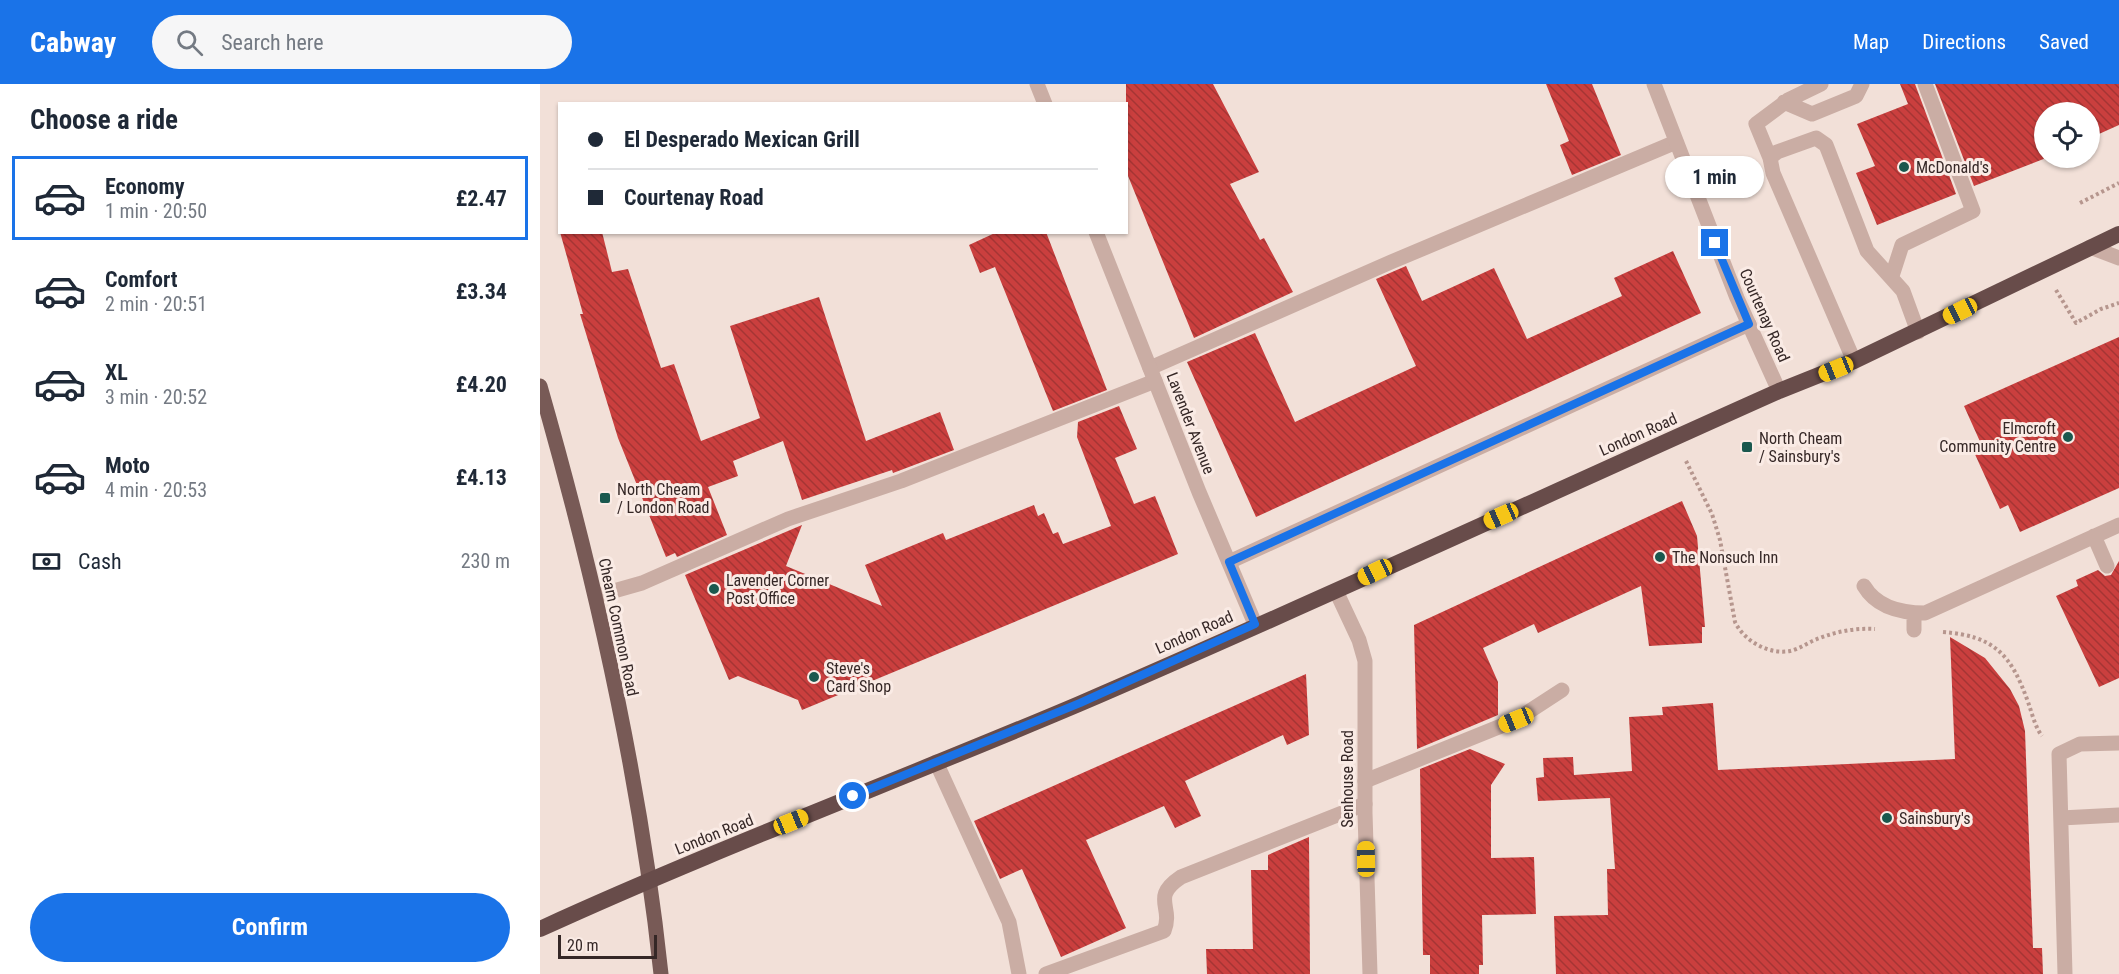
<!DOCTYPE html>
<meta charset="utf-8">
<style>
body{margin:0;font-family:"Roboto Condensed",sans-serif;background:#f6f6f7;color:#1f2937;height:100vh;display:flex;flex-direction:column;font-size:22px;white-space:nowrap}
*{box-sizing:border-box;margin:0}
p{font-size:20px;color:#747a83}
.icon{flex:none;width:33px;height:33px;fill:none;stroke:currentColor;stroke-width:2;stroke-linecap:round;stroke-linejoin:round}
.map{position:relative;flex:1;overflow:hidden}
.details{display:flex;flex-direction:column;background:#fff;width:540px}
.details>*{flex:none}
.banner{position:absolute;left:18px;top:18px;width:570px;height:132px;border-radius:0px;box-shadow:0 2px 4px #0004;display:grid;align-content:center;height:132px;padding:0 30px;background:#fff}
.tools{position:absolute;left:1494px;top:18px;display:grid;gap:12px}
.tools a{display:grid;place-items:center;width:66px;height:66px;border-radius:50%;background:#fff;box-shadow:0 2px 4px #0004;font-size:30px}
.scale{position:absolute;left:18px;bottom:15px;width:99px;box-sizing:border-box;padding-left:6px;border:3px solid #352726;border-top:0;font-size:16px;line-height:21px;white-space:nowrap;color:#352726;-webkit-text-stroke:4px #faebe5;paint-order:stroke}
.end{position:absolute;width:27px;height:27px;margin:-14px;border:8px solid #1a73e8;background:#fff;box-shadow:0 0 0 3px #fff}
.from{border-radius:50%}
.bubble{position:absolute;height:42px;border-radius:21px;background:#fff;box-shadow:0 2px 4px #0004;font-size:20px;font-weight:700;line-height:42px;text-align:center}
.car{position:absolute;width:18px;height:36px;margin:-18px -9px;border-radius:8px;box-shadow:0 0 4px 2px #0007;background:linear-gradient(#f5c518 24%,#345 0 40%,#f5c518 0 76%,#345 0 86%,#f5c518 0)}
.banner b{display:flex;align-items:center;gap:21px;height:57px;font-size:22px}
.banner b+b{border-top:2px solid #e0e1e3}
.banner i{width:15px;height:15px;background:#1f2937}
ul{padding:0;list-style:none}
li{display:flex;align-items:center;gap:18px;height:84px;margin:0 12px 9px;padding:0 18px;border:3px solid transparent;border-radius:0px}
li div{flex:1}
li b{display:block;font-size:22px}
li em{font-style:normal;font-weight:700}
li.active{border-color:#1a73e8}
li>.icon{width:54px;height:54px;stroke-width:1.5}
h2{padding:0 30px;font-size:27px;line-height:72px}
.pay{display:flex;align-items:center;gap:15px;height:66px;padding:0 30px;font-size:22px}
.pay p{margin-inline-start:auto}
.action{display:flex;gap:12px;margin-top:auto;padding:12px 30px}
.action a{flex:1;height:69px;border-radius:36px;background:#1a73e8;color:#fff;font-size:24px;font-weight:700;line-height:69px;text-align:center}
header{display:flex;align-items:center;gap:36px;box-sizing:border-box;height:84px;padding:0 30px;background:#1a73e8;color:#fff}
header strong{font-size:28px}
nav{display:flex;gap:33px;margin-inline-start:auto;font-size:21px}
.search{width:420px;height:54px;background:#f6f6f7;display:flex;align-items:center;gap:15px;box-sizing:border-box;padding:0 21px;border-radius:33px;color:#747a83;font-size:22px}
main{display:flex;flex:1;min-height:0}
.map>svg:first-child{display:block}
.building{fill:url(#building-back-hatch)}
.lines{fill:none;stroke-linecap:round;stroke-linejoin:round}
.path{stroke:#b6968e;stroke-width:4;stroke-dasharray:3 3;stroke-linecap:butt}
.service{stroke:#caada4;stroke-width:15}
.minor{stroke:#caada4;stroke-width:15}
.primary{stroke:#785a56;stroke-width:15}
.trunk{stroke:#684c4a;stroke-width:16}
.route{stroke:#1a73e8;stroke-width:8}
.poi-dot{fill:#1a584e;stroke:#faebe5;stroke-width:2}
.labels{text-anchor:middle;stroke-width:6;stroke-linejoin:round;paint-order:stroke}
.poi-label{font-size:16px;fill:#352726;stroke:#faebe5;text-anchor:start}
.street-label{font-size:16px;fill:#352726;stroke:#faebe5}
</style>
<header>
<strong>Cabway</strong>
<div class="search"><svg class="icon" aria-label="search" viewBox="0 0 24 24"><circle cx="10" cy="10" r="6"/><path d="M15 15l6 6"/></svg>Search here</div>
<nav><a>Map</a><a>Directions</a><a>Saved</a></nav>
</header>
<main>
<section class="details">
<h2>Choose a ride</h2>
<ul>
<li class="active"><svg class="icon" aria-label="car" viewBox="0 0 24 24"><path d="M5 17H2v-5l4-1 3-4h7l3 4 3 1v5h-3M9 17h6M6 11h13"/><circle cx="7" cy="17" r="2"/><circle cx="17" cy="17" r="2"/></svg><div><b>Economy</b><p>1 min · 20:50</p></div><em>£2.47</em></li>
<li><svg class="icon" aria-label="car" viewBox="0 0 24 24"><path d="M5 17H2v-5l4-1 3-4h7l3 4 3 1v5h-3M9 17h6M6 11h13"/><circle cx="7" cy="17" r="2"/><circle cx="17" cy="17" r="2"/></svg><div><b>Comfort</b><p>2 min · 20:51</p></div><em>£3.34</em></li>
<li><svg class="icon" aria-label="car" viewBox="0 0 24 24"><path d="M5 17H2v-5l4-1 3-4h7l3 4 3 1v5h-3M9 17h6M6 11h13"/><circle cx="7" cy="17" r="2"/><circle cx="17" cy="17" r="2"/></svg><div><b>XL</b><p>3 min · 20:52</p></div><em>£4.20</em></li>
<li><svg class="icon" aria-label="car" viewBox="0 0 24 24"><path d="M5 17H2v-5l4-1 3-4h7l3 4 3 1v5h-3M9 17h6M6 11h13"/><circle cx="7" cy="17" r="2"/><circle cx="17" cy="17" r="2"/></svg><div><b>Moto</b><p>4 min · 20:53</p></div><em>£4.13</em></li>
</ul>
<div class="pay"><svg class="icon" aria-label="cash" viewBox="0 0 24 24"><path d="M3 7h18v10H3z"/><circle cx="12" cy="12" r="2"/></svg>Cash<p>230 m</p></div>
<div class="action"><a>Confirm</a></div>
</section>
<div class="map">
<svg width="1579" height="890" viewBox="0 0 1579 890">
<defs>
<pattern id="building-back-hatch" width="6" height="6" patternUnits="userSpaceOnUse" patternTransform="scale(1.5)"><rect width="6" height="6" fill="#ca3f3e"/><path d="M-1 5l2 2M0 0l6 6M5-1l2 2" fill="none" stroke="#a53534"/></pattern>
</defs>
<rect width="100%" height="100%" fill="#f2e0d8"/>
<!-- building -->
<path class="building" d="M 586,0 L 673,0 L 719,88 L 690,100 L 720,156 L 724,154 L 753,208 L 654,254 L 586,87 Z
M 1006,0 L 1052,0 L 1081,71 L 1032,91 L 1020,61 L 1029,57 Z
M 1360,0 L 1375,0 L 1416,110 L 1337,141 L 1316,89 L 1335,82 L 1317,40 L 1368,20 Z
M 1395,0 L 1579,0 L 1579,41 L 1550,54 L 1550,28 L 1504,28 L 1506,74 L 1434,102 Z
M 20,148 L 62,148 L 72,188 L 88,185 L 121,284 L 134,280 L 161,357 L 220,334 L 190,242 L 279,213 L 326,357 L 400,328 L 414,366 L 353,389 L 352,386 L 262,416 L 243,357 L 193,377 L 198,392 L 168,403 L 187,451 L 137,473 L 135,469 L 126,473 L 78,354 L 40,230 L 43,230 Z
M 457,148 L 506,148 L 567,306 L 513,327 L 455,183 L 440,189 L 429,161 Z
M 1133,167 L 1161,229 L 716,433 L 647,278 L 715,249 L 755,338 L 876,282 L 836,195 L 866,182 L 882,217 L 954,184 L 987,255 L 1082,212 L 1074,194 Z
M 1579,253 L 1579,404 L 1480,448 L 1468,421 L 1460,425 L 1433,366 L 1442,362 L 1424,322 Z
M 579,322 L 597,365 L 575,374 L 594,420 L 615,412 L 638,470 L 262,626 L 258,616 L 198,592 L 189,596 L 145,491 L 262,441 L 246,482 L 342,522 L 325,481 L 403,449 L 406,456 L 494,421 L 498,432 L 504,429 L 513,450 L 518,448 L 523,460 L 571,442 L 537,353 L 538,338 Z
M 1142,417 L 1157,452 L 1165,543 L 1162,543 L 1162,559 L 1109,562 L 1101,502 L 998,549 L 994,540 L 943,564 L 958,598 L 958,631 L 877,665 L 874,541 Z
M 1579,477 L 1579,594 L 1559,603 L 1516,512 L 1538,502 L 1536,496 L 1558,486 L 1565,492 L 1571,491 Z
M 1410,553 L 1445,574 L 1470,605 L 1479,622 L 1485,647 L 1493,864 L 1502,864 L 1503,890 L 1016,890 L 1014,832 L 1068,831 L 1067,785 L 1075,785 L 1070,714 L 998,717 L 996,694 L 1004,693 L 1003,674 L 1033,673 L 1034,691 L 1092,687 L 1089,633 L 1123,631 L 1122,623 L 1173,619 L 1178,686 L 1415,675 Z
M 766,590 L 769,651 L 747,661 L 743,651 L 645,697 L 661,732 L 635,744 L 624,722 L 546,756 L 586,844 L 521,873 L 482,785 L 460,795 L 434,737 Z
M 930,665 L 965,680 L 951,701 L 951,774 L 994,773 L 996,830 L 942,831 L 943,881 L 939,881 L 939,890 L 890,890 L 890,871 L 883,871 L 880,685 Z
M 769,753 L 770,890 L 667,890 L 666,865 L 713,865 L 711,786 L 728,786 L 728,771 Z"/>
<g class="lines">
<!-- path -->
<path class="path" d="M 1540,119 L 1579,99
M 1516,206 L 1536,239 L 1561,225 L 1579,219
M 1146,377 L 1172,430 L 1180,456 L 1195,538 C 1204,557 1229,571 1250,567 C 1260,565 1270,557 1280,554 C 1298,547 1316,544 1335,545
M 1403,548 C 1454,552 1471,570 1488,618 C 1492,629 1495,643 1502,652"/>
<!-- service -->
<path class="service" d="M 1244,18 L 1272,30 L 1316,12 L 1322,0
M 1230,74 L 1216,40 L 1248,16 L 1281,0
M 1550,163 L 1579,174
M 1352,192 L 1362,161 L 1433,127 L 1385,0
M 1314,277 L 1233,89 L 1230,74 L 1237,68 L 1276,54 L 1286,61 L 1327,167 L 1363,207 L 1378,248
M 610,284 L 851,178 L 1136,58
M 1554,452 L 1567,482
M 689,478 L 1209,240
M 1324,502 C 1337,524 1362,529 1385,529 L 1579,441
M 56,512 L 102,499 L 248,435 L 361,397 L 615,297
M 1374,529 L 1374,546
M 396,678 L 469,838 L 479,890
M 825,697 L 976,636 L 1022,606
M 1521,734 L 1579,731
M 506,890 L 624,847 C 634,822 610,814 641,793 L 825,720
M 1525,890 L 1519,670 L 1540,660 L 1579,659"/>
<!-- minor -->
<path class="minor" d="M 497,0 L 505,20
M 1114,0 L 1197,214 L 1239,307
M 556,148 L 659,408 L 715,540
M 796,507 L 819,556 L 825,577 L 825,729 L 830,890"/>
<!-- primary -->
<path class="primary" d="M 0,302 C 55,494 100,691 121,890"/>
<!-- trunk -->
<path class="trunk" d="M 0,845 C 177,764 360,696 539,620 C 774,519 1006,411 1239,307 L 1314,277 L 1579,150"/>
</g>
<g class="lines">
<!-- route -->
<path class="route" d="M 313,712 L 540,619 L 715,540 L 689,478 L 1209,240 L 1175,159"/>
</g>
<!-- markers -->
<g class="poi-dot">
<circle cx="1364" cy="83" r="6"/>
<circle cx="1528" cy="353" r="6"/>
<rect x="1201" y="357" width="12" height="12" rx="3"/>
<rect x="59" y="408" width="12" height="12" rx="3"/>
<circle cx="1120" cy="473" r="6"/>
<circle cx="174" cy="505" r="6"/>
<circle cx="274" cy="593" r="6"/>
<circle cx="1347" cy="734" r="6"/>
</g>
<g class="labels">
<!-- poi labels -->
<g class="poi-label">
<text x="1376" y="89">McDonald's</text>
<text x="1516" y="350" text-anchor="end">Elmcroft<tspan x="1516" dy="18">Community Centre</tspan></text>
<text x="1219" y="360">North Cheam<tspan x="1219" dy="18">/ Sainsbury's</tspan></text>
<text x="77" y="411">North Cheam<tspan x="77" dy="18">/ London Road</tspan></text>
<text x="1132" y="479">The Nonsuch Inn</text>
<text x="186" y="502">Lavender Corner<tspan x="186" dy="18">Post Office</tspan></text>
<text x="286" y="590">Steve's<tspan x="286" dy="18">Card Shop</tspan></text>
<text x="1359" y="740">Sainsbury's</text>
</g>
<!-- street labels -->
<g class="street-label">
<text transform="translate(1225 231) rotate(66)" y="6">Courtenay Road</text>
<text transform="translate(651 339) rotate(69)" y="6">Lavender Avenue</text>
<text transform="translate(1098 350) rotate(-24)" y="6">London Road</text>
<text transform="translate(79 543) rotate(78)" y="6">Cheam Common Road</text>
<text transform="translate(654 548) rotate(-24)" y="6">London Road</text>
<text transform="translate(807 695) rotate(-90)" y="6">Senhouse Road</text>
<text transform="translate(174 750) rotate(-22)" y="6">London Road</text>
</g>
</g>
</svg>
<div class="tools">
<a><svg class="icon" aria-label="locate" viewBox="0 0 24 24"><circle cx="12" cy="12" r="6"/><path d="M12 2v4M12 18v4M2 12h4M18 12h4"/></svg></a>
</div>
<div class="scale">20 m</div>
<i class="end from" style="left:313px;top:712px"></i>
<i class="end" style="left:1175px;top:159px"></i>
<div class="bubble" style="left:1125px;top:72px;width:99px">1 min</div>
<i class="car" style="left:1420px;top:227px;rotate:244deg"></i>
<i class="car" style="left:1296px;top:285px;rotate:248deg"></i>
<i class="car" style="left:961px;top:432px;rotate:246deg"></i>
<i class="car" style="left:835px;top:488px;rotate:245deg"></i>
<i class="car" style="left:976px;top:636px;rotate:248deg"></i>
<i class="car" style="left:251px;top:738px;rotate:68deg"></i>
<i class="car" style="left:826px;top:775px;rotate:359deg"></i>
<div class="banner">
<b><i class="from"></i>El Desperado Mexican Grill</b>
<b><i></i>Courtenay Road</b>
</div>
</div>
</main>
